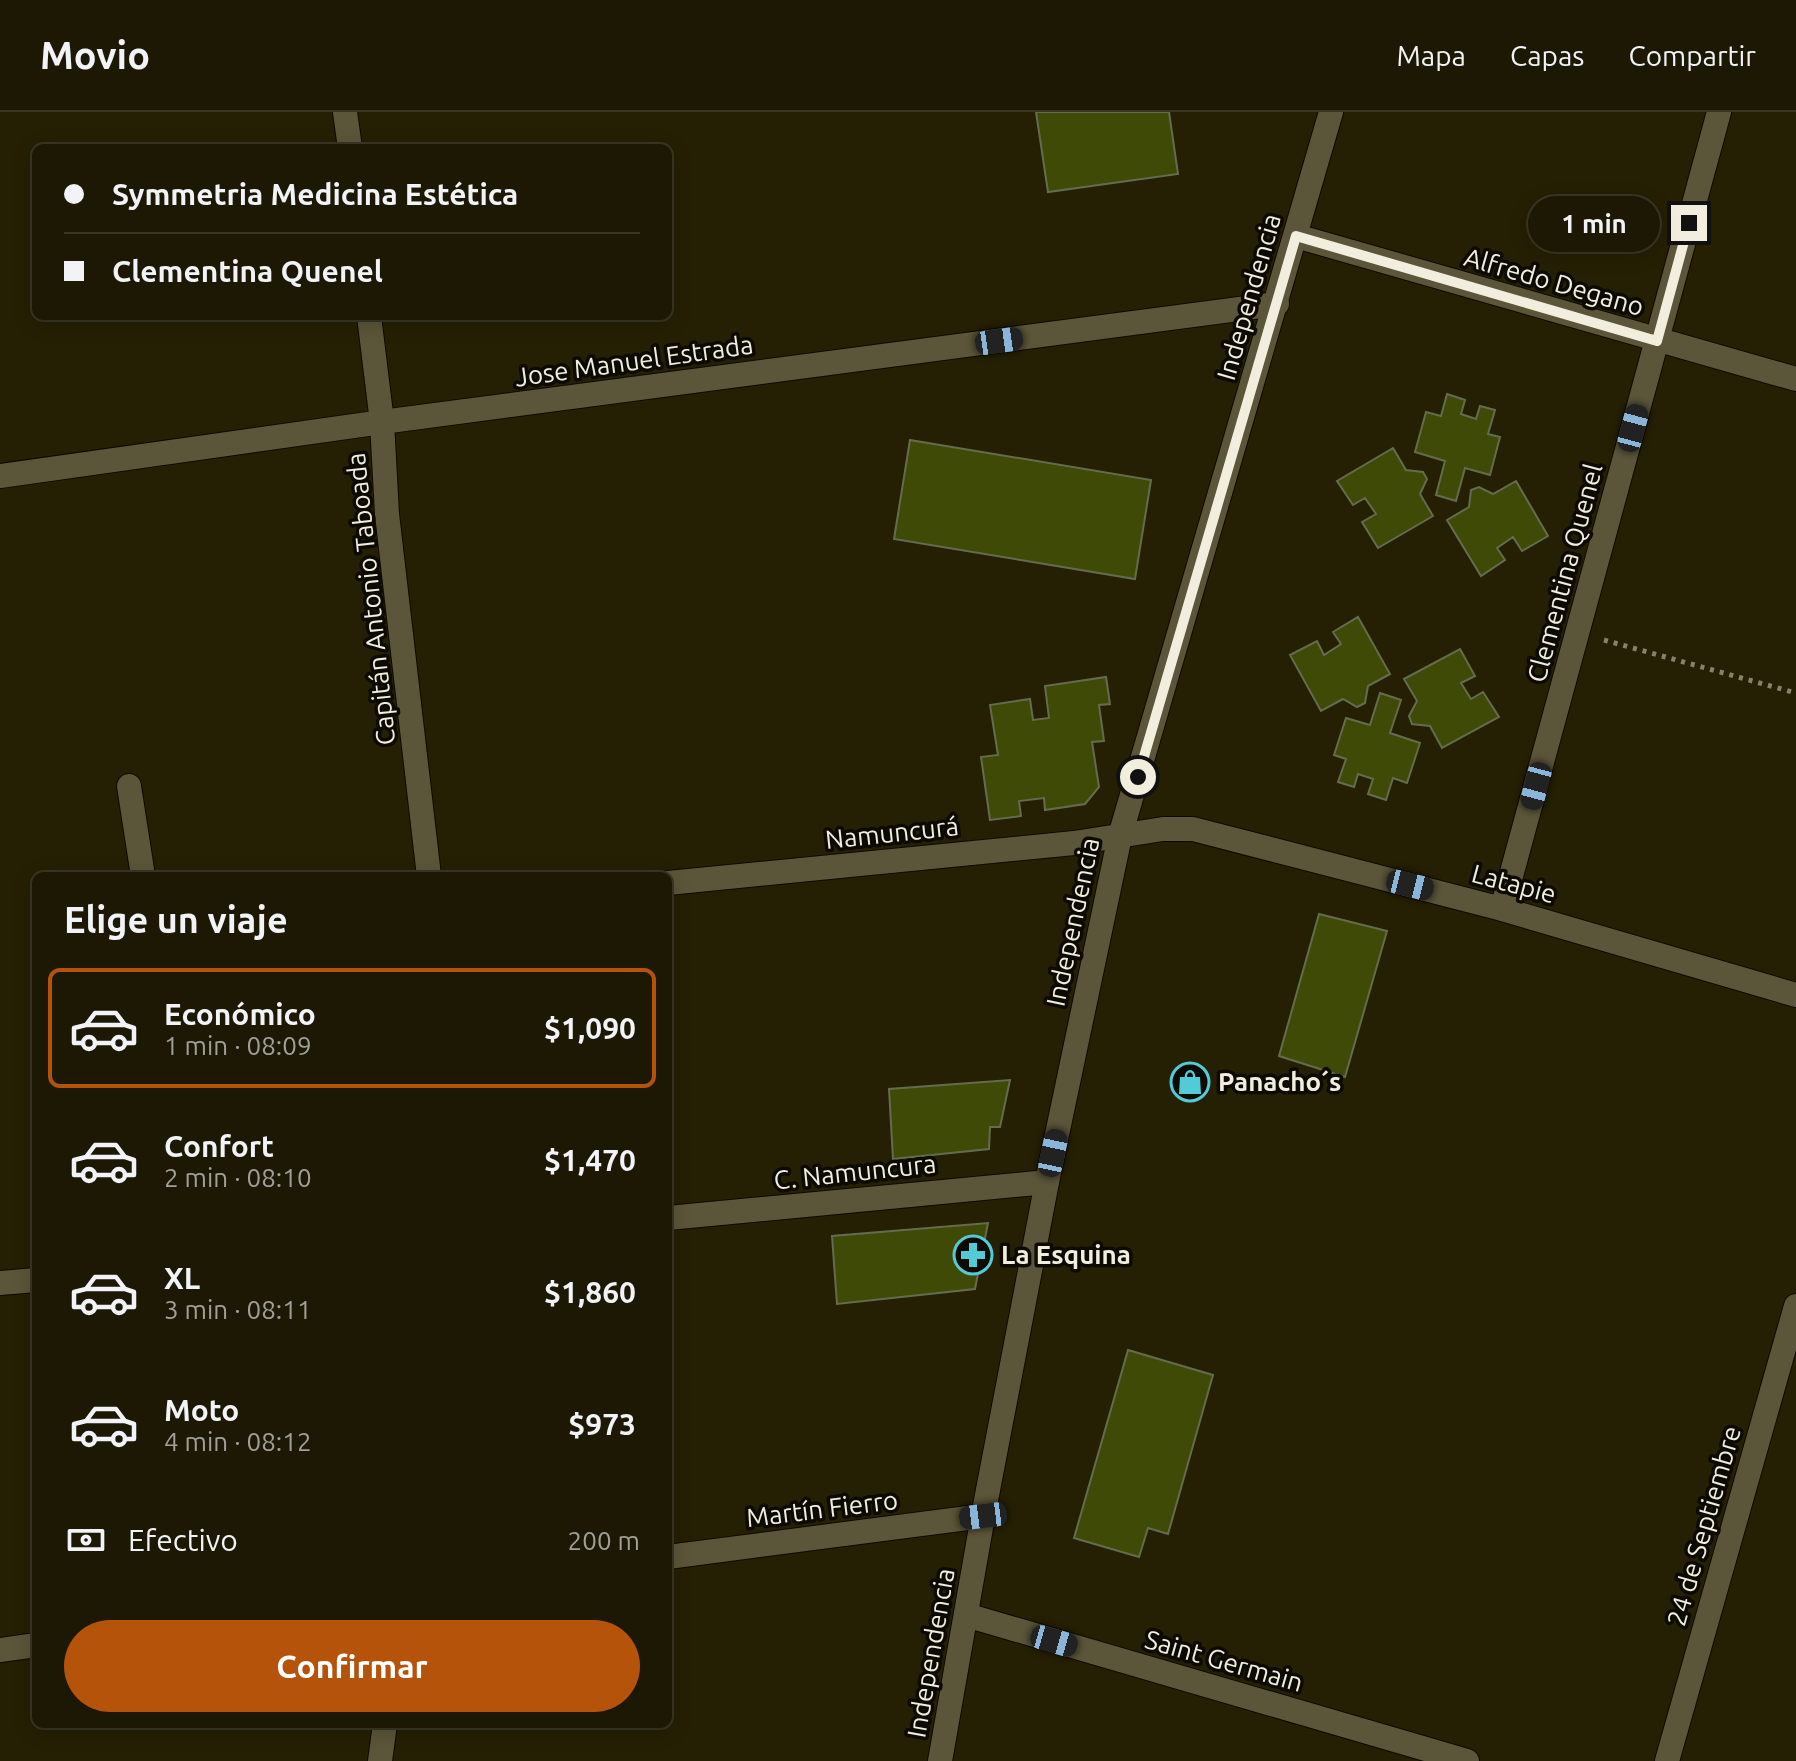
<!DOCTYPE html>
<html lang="es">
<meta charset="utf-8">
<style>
body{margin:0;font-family:Ubuntu,sans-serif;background:#292512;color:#f1f3f6;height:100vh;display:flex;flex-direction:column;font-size:30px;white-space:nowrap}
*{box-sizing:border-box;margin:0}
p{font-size:26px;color:#a0a09a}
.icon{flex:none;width:44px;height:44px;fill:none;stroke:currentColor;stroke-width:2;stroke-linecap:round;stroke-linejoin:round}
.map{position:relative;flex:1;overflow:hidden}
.drawer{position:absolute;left:32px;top:760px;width:640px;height:856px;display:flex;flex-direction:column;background:#1c1803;border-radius:12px;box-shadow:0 4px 20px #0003,0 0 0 2px #3a3725}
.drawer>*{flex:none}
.hud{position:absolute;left:32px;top:32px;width:640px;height:176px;border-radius:12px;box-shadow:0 4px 20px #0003,0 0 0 2px #3a3725;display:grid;align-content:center;height:176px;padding:0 32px;background:#1c1803}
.end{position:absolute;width:36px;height:36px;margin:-18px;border:10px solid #f1eede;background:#111;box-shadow:0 0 0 4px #111}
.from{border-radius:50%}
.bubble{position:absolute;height:56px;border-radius:28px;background:#1c1803;box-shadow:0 4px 20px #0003,0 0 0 2px #3a3725;font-size:26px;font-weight:700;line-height:56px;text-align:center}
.car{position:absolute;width:24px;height:48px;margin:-24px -12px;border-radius:10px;box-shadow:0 0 6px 2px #0007;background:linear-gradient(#222 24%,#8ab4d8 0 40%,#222 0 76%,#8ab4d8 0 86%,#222 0)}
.hud b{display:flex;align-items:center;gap:28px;height:76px;font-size:30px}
.hud b+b{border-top:2px solid #3a3725}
.hud i{width:20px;height:20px;background:#f1f3f6}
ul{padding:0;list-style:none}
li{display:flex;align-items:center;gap:24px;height:120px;margin:0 16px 12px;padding:0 16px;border:4px solid transparent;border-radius:12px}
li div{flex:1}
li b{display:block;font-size:30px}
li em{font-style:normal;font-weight:700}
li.current{border-color:#b45309}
li>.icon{width:72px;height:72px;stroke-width:1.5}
h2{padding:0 32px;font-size:36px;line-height:96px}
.pay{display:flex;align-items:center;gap:20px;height:88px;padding:0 32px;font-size:30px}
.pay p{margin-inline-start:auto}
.action{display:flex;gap:16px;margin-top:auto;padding:16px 32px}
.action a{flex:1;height:92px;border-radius:48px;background:#b45309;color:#fff;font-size:32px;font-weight:700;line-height:92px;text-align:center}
header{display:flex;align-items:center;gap:48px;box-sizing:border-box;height:112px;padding:0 40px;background:#1c1803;border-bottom:2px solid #3a3725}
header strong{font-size:38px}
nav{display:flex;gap:44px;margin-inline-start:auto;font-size:28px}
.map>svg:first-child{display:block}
.building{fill:#3e4a06;stroke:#646c4f;stroke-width:2}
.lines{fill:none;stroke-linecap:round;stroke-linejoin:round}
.street-casing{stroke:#0e0900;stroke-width:26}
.secondary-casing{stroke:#0e0900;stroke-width:26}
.path{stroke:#86826c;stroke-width:5;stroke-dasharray:4 6;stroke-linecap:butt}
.street{stroke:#5b5639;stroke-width:24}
.secondary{stroke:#5b5639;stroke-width:24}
.route{stroke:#f1eede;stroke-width:10}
.labels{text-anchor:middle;stroke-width:7;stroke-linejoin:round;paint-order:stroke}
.street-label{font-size:26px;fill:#f1eede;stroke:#0c0a02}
.poi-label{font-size:26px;font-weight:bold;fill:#f1eede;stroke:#0c0a02;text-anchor:start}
</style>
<header>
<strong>Movio</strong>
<nav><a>Mapa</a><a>Capas</a><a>Compartir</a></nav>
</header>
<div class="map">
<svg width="1796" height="1649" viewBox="0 0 1796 1649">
<rect width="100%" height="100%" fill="#252004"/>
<!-- building -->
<path class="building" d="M 1036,0 L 1169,0 L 1178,62 L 1048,80 Z
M 1447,282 L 1465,288 L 1461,302 L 1476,307 L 1480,294 L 1495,298 L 1488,322 L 1500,325 L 1490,363 L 1465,356 L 1456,389 L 1436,383 L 1445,349 L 1415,340 L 1426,300 L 1441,304 Z
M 910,328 L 1151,368 L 1135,467 L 894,427 Z
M 1393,336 L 1406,358 L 1423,360 L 1427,367 L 1420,382 L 1433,404 L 1378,436 L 1362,410 L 1376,402 L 1365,386 L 1353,393 L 1337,369 Z
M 1516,369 L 1548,424 L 1522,439 L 1513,425 L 1497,436 L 1505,448 L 1481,464 L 1447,408 L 1469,395 L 1471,378 L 1479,375 L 1493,382 Z
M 1358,505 L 1390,562 L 1368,574 L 1365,591 L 1357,595 L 1343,587 L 1321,599 L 1290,543 L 1317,529 L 1324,543 L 1341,532 L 1333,520 Z
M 1460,537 L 1475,564 L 1461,571 L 1471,587 L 1483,580 L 1499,605 L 1442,636 L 1430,614 L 1412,612 L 1409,604 L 1417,589 L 1404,567 Z
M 1106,565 L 1110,592 L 1099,593 L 1104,629 L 1092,630 L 1099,675 L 1085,692 L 1045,698 L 1044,686 L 1019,689 L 1021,704 L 990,708 L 981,645 L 998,643 L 990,593 L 1030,587 L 1033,608 L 1049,606 L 1045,574 Z
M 1380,581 L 1401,588 L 1390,621 L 1420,631 L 1407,671 L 1393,666 L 1386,688 L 1368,682 L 1373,667 L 1358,662 L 1354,675 L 1338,670 L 1346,647 L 1334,643 L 1346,606 L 1370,613 Z
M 1319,802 L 1387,819 L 1345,965 L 1279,944 Z
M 1010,968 L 1000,1015 L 990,1015 L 989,1037 L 893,1047 L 889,977 Z
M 988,1111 L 975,1177 L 837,1192 L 832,1124 Z
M 1128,1238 L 1213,1263 L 1168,1422 L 1148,1416 L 1139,1445 L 1074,1426 Z"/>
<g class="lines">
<defs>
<path id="street" d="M 345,0 L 350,36
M 1296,124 L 1796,267
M 369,204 L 382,310 L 387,402 L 429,764
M 0,364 L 382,310 L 1277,192
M 129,674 L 143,764
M 668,771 L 1074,731 L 1163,717 L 1193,717 L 1502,797 L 1796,883
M 1502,797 L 1719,0
M 668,1106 L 1047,1070
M 0,1171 L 36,1168
M 668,1445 L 983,1404
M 966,1503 L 1467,1649
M 0,1538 L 36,1533
M 380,1649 L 385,1612
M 1667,1649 L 1796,1194"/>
<path id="secondary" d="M 940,1649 L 983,1404 L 1047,1070 L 1120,724 L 1331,0"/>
</defs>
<!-- street casing -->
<use href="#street" class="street-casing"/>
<!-- secondary casing -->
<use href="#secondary" class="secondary-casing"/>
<!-- path -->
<path class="path" d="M 1604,528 L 1796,581"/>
<!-- street -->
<use href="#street" class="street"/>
<!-- secondary -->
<use href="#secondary" class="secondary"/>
</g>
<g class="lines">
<!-- route -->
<path class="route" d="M 1138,665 L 1296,124 L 1657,229 L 1689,111"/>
</g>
<!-- icons -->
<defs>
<symbol id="shop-ring" viewBox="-11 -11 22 22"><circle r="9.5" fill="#0c0a02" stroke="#52cbd7" stroke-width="1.5"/><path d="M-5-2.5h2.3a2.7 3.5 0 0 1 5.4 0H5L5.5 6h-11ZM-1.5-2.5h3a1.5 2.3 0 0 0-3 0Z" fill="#52cbd7"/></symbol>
<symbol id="pharmacy-ring" viewBox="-11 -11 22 22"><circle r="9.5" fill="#0c0a02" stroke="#52cbd7" stroke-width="1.5"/><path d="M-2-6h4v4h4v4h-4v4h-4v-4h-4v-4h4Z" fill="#52cbd7"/></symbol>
</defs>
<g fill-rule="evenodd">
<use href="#shop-ring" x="1168" y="948" width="44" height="44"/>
<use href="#pharmacy-ring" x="951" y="1121" width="44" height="44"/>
</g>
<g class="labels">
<!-- street labels -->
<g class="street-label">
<text transform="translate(1554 170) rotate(16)" y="9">Alfredo Degano</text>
<text transform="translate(1249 185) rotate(-74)" y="9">Independencia</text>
<text transform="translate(634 249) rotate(-8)" y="9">Jose Manuel Estrada</text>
<text transform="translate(1565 461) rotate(-75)" y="9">Clementina Quenel</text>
<text transform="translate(371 487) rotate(-96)" y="9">Capitán Antonio Taboada</text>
<text transform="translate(892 721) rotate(-6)" y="9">Namuncurá</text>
<text transform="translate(1514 772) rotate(15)" y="9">Latapie</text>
<text transform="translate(1073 810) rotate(-78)" y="9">Independencia</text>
<text transform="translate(855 1060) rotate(-6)" y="9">C. Namuncura</text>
<text transform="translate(822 1397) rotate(-7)" y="9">Martín Fierro</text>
<text transform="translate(1704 1414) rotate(-74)" y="9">24 de Septiembre</text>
<text transform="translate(931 1541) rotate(-80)" y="9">Independencia</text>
<text transform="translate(1224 1549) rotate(16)" y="9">Saint Germain</text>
</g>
<!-- poi labels -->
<g class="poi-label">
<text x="1218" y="979">Panacho´s</text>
<text x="1001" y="1152">La Esquina</text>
</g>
</g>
</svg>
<i class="end from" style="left:1138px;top:665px"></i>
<i class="end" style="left:1689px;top:111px"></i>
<div class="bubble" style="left:1528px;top:84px;width:132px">1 min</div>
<i class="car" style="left:999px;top:229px;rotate:82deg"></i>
<i class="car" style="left:1633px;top:316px;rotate:15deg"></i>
<i class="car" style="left:1536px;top:674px;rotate:195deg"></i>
<i class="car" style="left:1410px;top:773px;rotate:104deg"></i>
<i class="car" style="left:1053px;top:1041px;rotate:12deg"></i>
<i class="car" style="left:983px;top:1404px;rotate:263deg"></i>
<i class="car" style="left:1054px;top:1529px;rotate:106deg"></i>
<div class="hud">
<b><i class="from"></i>Symmetria Medicina Estética</b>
<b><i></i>Clementina Quenel</b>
</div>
<section class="drawer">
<h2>Elige un viaje</h2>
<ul>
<li class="current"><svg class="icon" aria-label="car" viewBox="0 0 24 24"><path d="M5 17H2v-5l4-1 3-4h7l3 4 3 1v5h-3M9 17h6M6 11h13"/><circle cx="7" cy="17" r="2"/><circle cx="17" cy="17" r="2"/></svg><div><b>Económico</b><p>1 min · 08:09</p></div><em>$1,090</em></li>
<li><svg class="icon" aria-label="car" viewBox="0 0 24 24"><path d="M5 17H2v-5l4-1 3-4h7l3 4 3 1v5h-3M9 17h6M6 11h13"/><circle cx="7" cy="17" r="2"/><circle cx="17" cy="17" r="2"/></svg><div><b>Confort</b><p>2 min · 08:10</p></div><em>$1,470</em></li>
<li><svg class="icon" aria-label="car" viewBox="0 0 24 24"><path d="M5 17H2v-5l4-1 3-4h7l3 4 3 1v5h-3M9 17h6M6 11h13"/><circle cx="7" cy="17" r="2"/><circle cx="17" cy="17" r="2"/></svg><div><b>XL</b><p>3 min · 08:11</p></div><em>$1,860</em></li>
<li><svg class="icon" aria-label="car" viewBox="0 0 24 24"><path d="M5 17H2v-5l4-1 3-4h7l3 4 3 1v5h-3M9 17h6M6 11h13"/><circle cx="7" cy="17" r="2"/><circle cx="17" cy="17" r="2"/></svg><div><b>Moto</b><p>4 min · 08:12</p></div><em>$973</em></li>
</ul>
<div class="pay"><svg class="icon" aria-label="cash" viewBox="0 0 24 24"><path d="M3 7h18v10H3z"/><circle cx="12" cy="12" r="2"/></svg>Efectivo<p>200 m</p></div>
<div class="action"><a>Confirmar</a></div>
</section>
</div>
